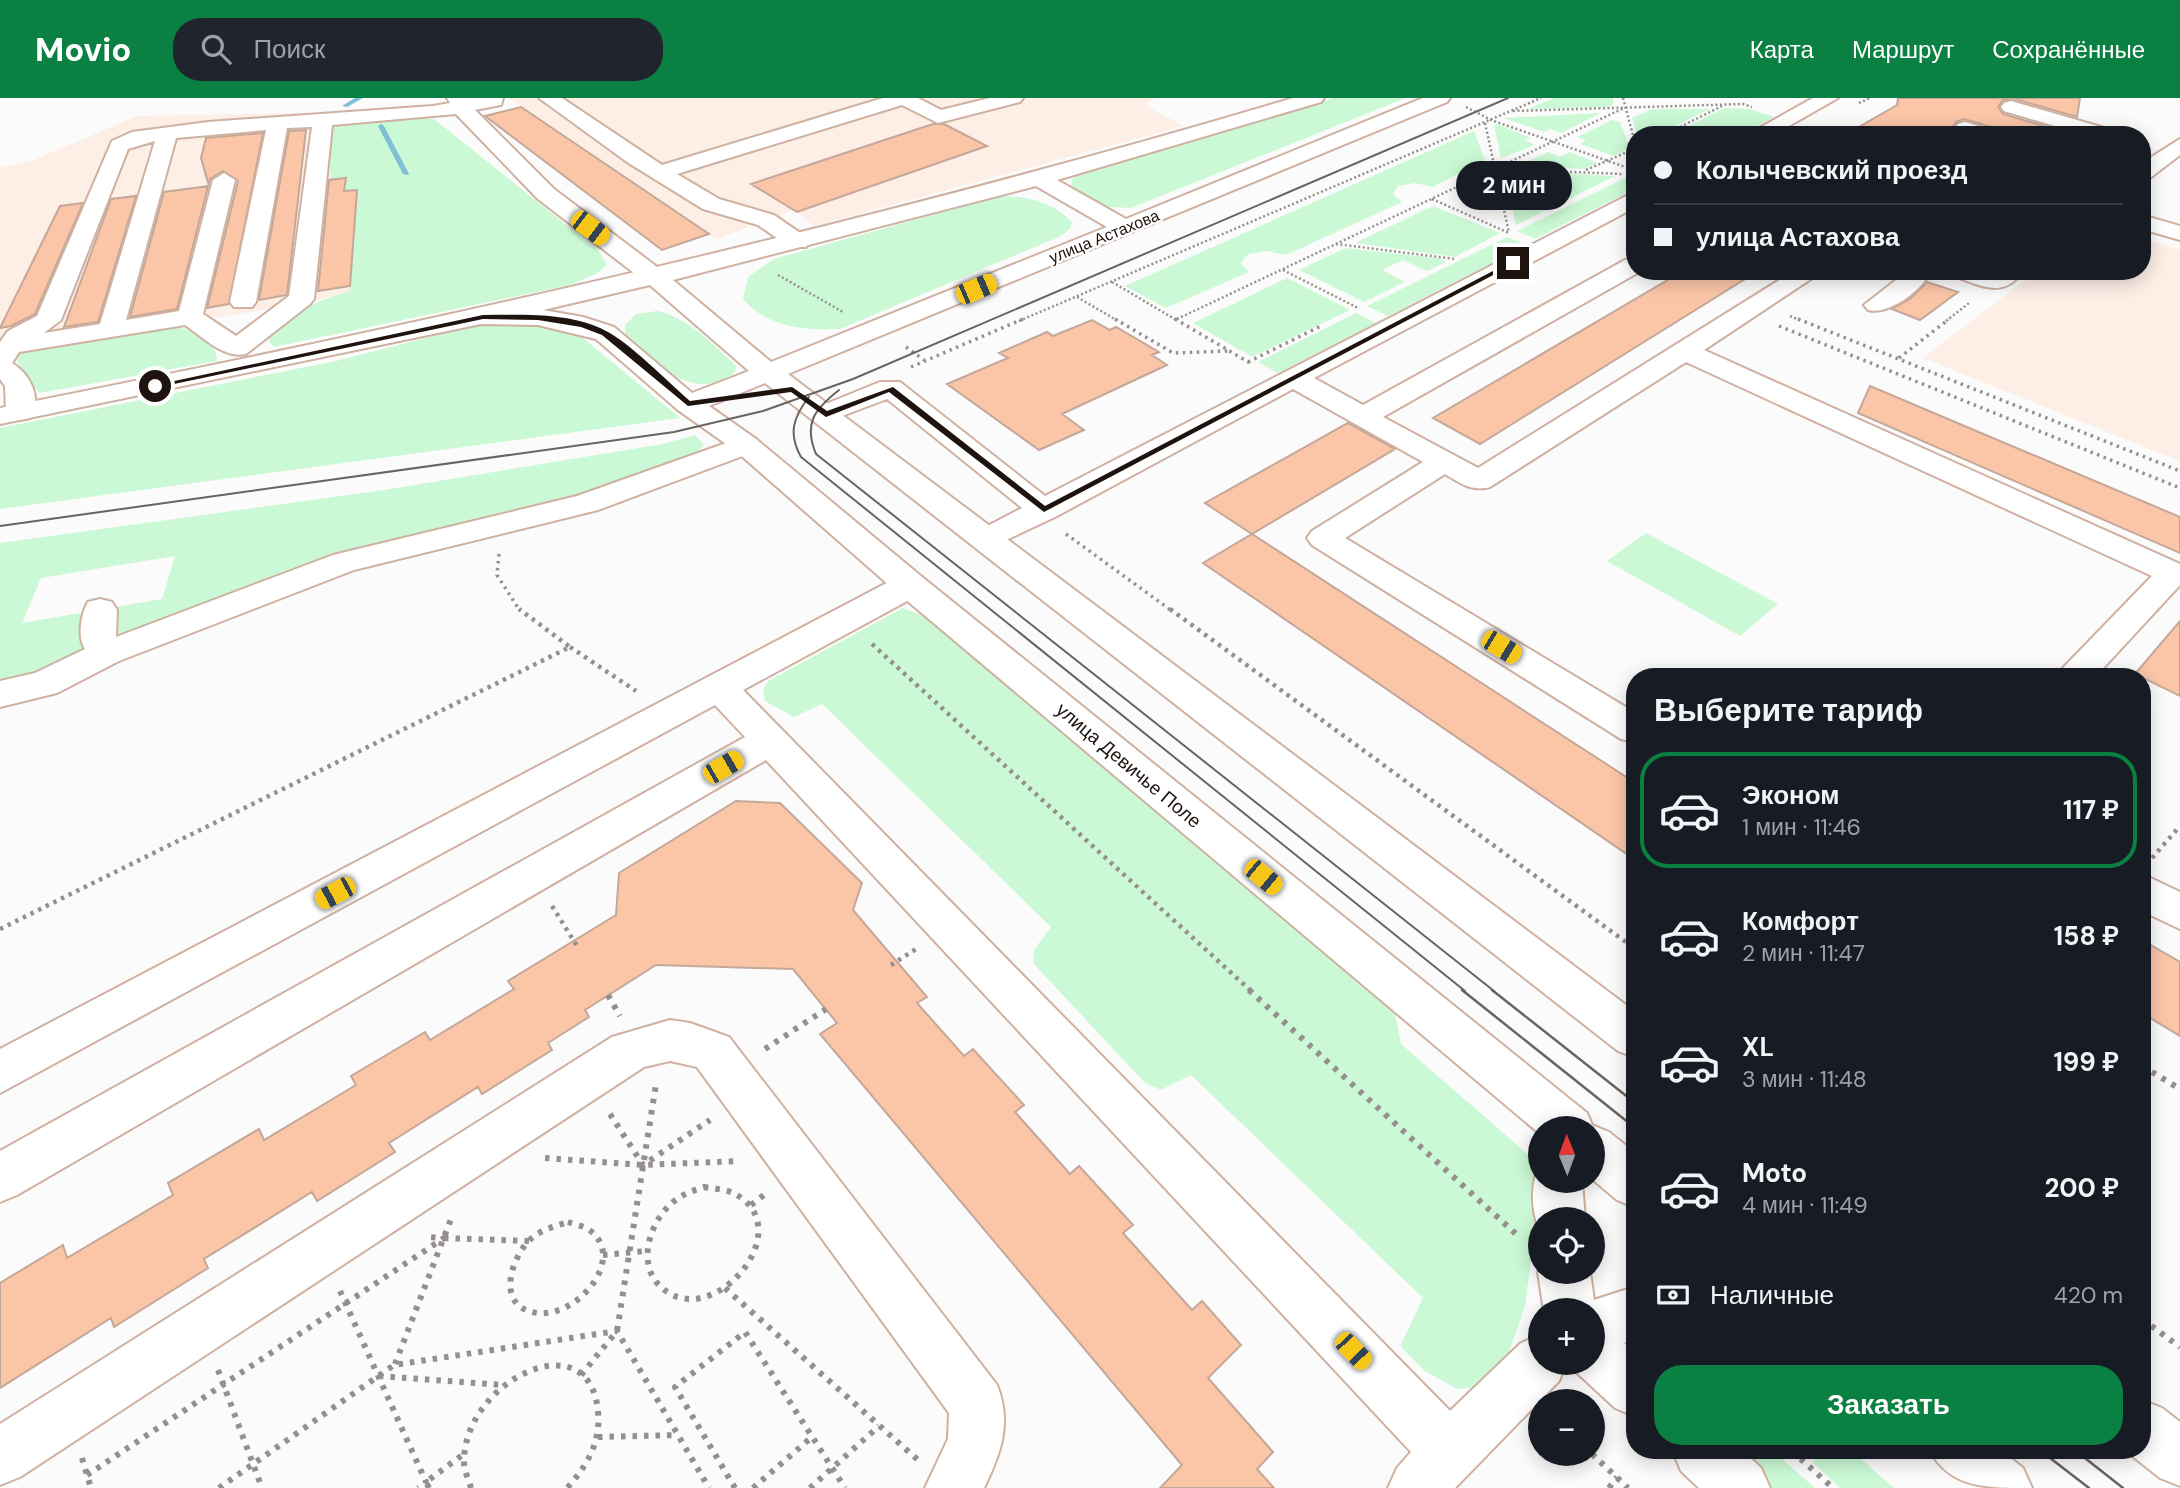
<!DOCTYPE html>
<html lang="ru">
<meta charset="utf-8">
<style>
body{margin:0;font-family:"DM Sans",sans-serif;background:#20242c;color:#f1f3f6;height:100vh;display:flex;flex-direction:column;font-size:26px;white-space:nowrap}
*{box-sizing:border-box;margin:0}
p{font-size:23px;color:#9ea1a6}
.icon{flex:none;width:38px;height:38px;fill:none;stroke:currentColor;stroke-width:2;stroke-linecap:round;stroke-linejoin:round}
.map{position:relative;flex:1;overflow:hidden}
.panel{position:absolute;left:1626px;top:570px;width:525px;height:791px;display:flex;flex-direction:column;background:#171b24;border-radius:28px;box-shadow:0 4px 18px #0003}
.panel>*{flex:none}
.top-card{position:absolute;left:1626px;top:28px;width:525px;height:154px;border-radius:28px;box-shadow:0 4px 18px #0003;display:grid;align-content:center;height:154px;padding:0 28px;background:#171b24}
.needle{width:46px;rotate:359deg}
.tools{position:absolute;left:1528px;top:1018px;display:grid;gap:14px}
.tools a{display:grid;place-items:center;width:77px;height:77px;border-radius:50%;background:#171b24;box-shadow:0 4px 18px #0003;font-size:35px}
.end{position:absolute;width:32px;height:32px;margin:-16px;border:9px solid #1e130e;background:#fff;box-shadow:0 0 0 4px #fff}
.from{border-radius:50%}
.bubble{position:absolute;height:49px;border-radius:24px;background:#171b24;box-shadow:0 4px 18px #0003;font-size:23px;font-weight:700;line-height:49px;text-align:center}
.car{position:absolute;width:21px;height:42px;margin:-21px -10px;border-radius:9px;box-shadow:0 0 5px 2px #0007;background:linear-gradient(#f5c518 24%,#345 0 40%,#f5c518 0 76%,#345 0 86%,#f5c518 0)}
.top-card b{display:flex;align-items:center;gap:24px;height:66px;font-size:26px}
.top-card b+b{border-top:2px solid #363941}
.top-card i{width:18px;height:18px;background:#f1f3f6}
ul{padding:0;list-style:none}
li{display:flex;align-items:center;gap:21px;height:116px;margin:0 14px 10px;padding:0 14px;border:4px solid transparent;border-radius:28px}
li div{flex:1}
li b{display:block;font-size:26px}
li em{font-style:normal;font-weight:700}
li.selected{border-color:#0b8043}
li>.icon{width:63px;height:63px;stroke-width:1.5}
h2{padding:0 28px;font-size:32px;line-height:84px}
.pay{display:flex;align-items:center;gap:18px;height:77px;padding:0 28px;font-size:26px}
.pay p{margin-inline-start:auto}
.primary-button{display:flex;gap:14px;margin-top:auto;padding:14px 28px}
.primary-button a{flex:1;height:80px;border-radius:28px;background:#0b8043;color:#fff;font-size:28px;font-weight:700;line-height:80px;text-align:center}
header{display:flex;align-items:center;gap:42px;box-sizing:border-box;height:98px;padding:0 35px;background:#0b8043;color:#fff}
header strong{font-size:33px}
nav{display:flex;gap:38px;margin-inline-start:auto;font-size:24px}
.search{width:490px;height:63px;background:#20242c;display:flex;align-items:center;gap:18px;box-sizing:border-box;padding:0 24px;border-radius:28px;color:#9ea1a6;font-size:26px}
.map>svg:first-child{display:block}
.built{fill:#fdeee6}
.green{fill:#cbf9d5;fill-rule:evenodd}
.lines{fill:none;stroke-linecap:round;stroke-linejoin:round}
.stream{fill:#80c0d6;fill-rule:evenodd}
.building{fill:#fbc6a8;stroke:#c4a798;stroke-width:2}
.minor-casing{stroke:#ceb1a1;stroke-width:4}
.major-casing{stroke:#ceb1a1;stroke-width:4}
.path-far3{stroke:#95908d;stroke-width:2.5;stroke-dasharray:2 2.5;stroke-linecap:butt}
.path-far2{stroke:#95908d;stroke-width:3.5;stroke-dasharray:2.5 4.5;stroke-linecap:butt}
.path-far1{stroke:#95908d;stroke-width:4.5;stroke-dasharray:3.5 5;stroke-linecap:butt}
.path{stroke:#95908d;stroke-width:6;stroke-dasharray:4.5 7;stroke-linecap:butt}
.minor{fill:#fff;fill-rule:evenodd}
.major{fill:#fff;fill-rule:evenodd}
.tram-far1{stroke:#6a635f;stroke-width:2}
.tram{stroke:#6a635f;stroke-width:2.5}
.route{fill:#1e130e}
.labels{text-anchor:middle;stroke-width:5;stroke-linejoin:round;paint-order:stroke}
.far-street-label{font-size:16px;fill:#1e130e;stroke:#fff}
.street-label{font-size:19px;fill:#1e130e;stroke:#fff}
</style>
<header>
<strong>Movio</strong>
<div class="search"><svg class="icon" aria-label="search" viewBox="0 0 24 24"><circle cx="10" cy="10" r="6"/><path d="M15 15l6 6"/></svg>Поиск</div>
<nav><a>Карта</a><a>Маршрут</a><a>Сохранённые</a></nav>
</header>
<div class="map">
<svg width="2180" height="1390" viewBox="0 0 2180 1390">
<rect width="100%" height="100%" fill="#fbfbfb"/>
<!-- built -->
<path class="built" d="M 509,0 L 1157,0 L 1144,6 L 1183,28 L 814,128 L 794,112 L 716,141 Z
M 297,15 L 326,25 L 346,80 L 357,92 L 350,193 L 319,202 L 0,256 L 0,70 L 34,62 L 137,18 Z
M 2142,140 L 2180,152 L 2180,363 L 1923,260 L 2037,173 L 2142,173 Z"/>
<!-- green -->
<path class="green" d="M 1334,0 L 1406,0 L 1131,110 L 1109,109 L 1071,92 L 1072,81 L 1081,77 Z
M 1554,0 L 1613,0 L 1613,7 L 1607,9 L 1528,11 Z
M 1724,10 L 1750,11 L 1774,19 L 1740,37 L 1671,37 Z
M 1652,11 L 1710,11 L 1656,37 L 1637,37 L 1632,20 Z
M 1601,15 L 1561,35 L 1550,31 L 1544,34 L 1504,20 Z
M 398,19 L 434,21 L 599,153 L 607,167 L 596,176 L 570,187 L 274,249 L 268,242 C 289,214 316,203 350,193 L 357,92 L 344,93 L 346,81 L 331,82 L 326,25 Z
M 1612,22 L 1620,24 L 1630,50 L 1614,58 L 1580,46 L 1586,42 L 1577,39 Z
M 1497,26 L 1531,40 L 1525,42 L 1535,47 L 1501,60 L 1494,27 Z
M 1474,33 L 1485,62 L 1433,89 L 1415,85 L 1398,88 L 1393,96 L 1402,104 L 1286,157 L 1267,153 L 1248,156 L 1241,165 L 1249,174 L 1166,210 L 1125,188 Z
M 1548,54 L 1560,59 L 1570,54 L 1598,65 L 1585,71 L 1519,67 Z
M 1513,73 L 1615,78 L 1516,127 L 1505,77 Z
M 1627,79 L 1634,82 L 1634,91 L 1535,141 L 1517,133 Z
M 1001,98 C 1028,98 1054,105 1072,124 L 1070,131 L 1061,138 L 840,231 C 805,233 767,229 743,201 L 748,179 L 774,161 Z
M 1433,108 L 1500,135 L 1455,159 L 1355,145 Z
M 1507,139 L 1527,147 L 1388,218 L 1367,208 Z
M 1345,150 L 1438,160 L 1446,164 L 1427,173 L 1403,162 L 1382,172 L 1405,184 L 1364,204 L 1299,172 Z
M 1287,180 L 1350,212 L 1252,259 L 1193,225 Z
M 657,213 C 688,219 713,246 736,268 L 735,274 C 696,306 653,267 625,238 L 625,227 L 636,216 Z
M 1356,215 L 1376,225 L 1278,275 L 1258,264 Z
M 499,225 L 537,225 L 578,236 L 680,320 L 0,411 L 0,330 L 336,263 L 469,229 Z
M 171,227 C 188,231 218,241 217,263 L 39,295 L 14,259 L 23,252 Z
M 695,337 L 704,347 L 693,359 L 561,405 L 406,441 L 0,588 L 0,445 L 384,392 L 663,346 ZM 175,458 L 162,501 L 22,525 L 41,480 Z
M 1646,435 L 1778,506 L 1740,538 L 1607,463 Z
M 903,510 L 936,523 L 1394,910 L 1401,946 L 1532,1060 L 1539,1098 L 1525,1208 L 1504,1269 L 1487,1288 L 1457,1291 L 1425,1273 L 1400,1248 L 1423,1200 L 1191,977 L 1161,992 L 1144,984 L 1033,865 L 1034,852 L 1051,829 L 822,606 L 794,619 L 765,603 L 763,592 L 768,583 Z
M 1730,1353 L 1773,1353 L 1815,1390 L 1772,1390 Z
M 1821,1353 L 1852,1353 L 1894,1390 L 1840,1390 L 1812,1364 Z"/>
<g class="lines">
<!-- stream -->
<path class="stream" d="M 355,0 L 363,0 L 347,9 L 342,8 Z
M 381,26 L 384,28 L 409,76 L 408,77 L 403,76 L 378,28 Z"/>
</g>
<!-- building -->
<path class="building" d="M 1898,0 L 2080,0 L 2077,19 L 2012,0 L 2003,2 L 1998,9 L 2003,16 L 2074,37 L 2000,37 L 1996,30 L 1964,21 L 1956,24 L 1952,30 L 1960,37 L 1845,37 L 1897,7 Z
M 521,9 L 709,136 L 662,152 L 485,18 Z
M 933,26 L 944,26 L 987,48 L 797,114 L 751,86 Z
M 306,32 L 287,197 L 259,202 L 289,33 Z
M 263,35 L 229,206 L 207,210 L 238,83 L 223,73 L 210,81 L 177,211 L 130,219 L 164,94 L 209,88 L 201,60 L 206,40 Z
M 346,80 L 344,93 L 357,92 L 350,188 L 318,193 L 329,82 Z
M 136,98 L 98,224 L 64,229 L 111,101 Z
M 83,105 L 35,216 L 11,228 L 0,230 L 60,108 Z
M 1683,173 L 1758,173 L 1480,346 L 1433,320 Z
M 1927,184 L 1958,194 L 1920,222 L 1892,211 L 1910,201 Z
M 1092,222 L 1110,232 L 1116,229 L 1159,254 L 1152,257 L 1167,267 L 1062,316 L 1084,332 L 1039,352 L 947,286 L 1008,260 L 999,255 L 1047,234 L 1053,238 Z
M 1870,288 L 2180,419 L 2180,455 L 1858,315 Z
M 1348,325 L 1395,351 L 1252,436 L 1205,405 Z
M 1252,436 L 1634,684 L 1634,761 L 1203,465 Z
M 2180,523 L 2180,598 L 2135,576 Z
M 736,703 L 780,705 L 862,785 L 853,812 L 927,899 L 917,905 L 964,958 L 973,951 L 1024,1007 L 1015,1014 L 1070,1076 L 1079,1068 L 1133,1127 L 1123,1135 L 1192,1212 L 1202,1203 L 1241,1247 L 1208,1280 L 1273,1354 L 1257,1371 L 1274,1390 L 1160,1390 L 1182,1367 L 820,936 L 837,925 L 793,871 L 656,867 L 585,912 L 589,919 L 548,945 L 552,952 L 482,996 L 478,989 L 389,1045 L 395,1054 L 317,1103 L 312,1094 L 204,1161 L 208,1170 L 114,1229 L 111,1220 L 0,1290 L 0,1185 L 63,1147 L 67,1160 L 173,1097 L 168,1085 L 259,1031 L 264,1042 L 356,987 L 351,978 L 425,934 L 430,942 L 514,891 L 508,883 L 616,817 L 619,775 Z
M 2142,842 L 2180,864 L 2180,938 L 2142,915 Z"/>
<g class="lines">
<defs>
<path id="minor" d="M 447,0 L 503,0 L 501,7 L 475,12 L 554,91 L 665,175 L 668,180 L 665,185 L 647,185 L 538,101 L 456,16 L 332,27 L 314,201 L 310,206 L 246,256 C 224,261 203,239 185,227 L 19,254 L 12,265 C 30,276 43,301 30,320 L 20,322 L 10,320 L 6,314 L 5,288 L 0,281 L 0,244 L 8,233 L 37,218 L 112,43 L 132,34 L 208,24 L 433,8 L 450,5 ZM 312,29 L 289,198 L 236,238 L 203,216 L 235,82 L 224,75 L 213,82 L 179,213 L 126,222 L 176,40 L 266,32 L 230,204 L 234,209 L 252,209 L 256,204 L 287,30 ZM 155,43 L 100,226 L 44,235 L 61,222 L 128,51 Z
M 539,0 L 562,0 L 662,67 L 883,0 L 918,0 L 941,12 L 990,0 L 1023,0 L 1020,4 L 938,25 L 902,7 L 677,76 L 719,101 L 774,117 L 806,139 L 810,144 L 806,149 L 790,149 L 758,127 L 703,111 L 627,64 Z
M 1813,0 L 1838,0 L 1773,37 L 1747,37 Z
M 2011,3 L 2115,33 L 2118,37 L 2085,37 L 2004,13 L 2001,9 L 2004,5 Z
M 1965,24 L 1995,33 L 1998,37 L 1958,34 L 1955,30 L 1958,26 Z
M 2180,41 L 2180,57 L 2150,80 L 2142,81 L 2142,65 Z
M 1634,94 L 1634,110 L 1314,280 L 1363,307 L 1625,162 L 1634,160 L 1634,173 L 1641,173 L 1383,319 L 1478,370 L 1794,173 L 1823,173 L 1704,252 L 2180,466 L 2180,487 L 2095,579 L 2057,579 L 2063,570 L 2152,478 L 1686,264 L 1490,389 C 1472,394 1460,385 1445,376 L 1345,440 L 1634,614 L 1634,644 L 1621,641 L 1312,447 L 1307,440 L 1312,433 L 1423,364 L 1293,291 L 1055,419 L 987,451 L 976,448 L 971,441 L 976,434 L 1022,410 L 887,301 L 826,324 L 816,322 L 812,316 L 816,310 L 880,284 L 900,284 L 1045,398 Z
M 2142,117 L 2180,128 L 2180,142 L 2142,131 Z
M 1881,173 L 1916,173 L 1926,181 C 1916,196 1887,217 1868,212 L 1864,207 L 1896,182 Z
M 1951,173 L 2023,173 C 2004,201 1981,188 1954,178 Z
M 746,338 L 756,341 L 761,347 L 756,353 L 598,412 L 354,472 L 119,563 L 57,595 L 0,609 L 0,583 L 35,575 L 85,551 C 77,539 81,516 88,504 L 100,501 L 112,504 L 117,512 L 116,539 L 333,457 L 577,398 Z
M 910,476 L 922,479 L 926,487 L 922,495 L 743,592 L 1450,1313 L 1521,1245 L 1540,1237 L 1540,1265 L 1566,1265 L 1559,1283 L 1455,1390 L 1388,1390 L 1397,1370 L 1411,1354 L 766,662 L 17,1097 L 0,1104 L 0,1053 L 745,639 L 715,607 L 0,995 L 0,951 L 898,479 Z
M 2142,776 L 2180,794 L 2180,831 L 2142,813 Z
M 670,922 L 690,925 L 729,939 L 997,1287 C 1012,1325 1001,1355 984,1390 L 925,1390 L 948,1341 L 949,1315 L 697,969 L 670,963 L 644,969 L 20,1379 L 0,1387 L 0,1326 L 612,939 Z
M 1540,1066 L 1540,1083 L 1582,1083 L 1585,1122 L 1540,1122 L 1540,1134 C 1531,1112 1530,1087 1540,1066 Z
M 1540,1170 L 1540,1174 L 1590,1174 L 1594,1202 L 1634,1189 L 1634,1241 L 1624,1245 L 1634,1254 L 1634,1318 L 1615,1310 L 1573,1271 L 1571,1265 L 1592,1265 L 1592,1213 L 1544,1213 L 1538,1174 Z
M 1673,1353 L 1743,1353 L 1761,1370 L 1770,1390 L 1699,1390 L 1681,1373 Z"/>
<path id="major" d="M 1293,0 L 1324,0 L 1321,4 L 1057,82 L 1126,121 L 1423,0 L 1450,0 L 1447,4 L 788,276 L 1634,913 L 1634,959 L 1618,953 L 765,285 L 709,308 L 756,341 L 922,479 L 1587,1015 L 1592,1027 L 1609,1034 L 1634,1054 L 1634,1109 L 1617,1102 L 1592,1081 L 1592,1031 L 1540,1031 L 1540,1036 L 898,495 L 736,353 L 678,312 L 596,241 L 538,227 L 481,226 L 0,326 L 0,310 C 436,224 868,127 1293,0 ZM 1036,88 L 1107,129 L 771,264 L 673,182 ZM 650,187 L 749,273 L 692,295 L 614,229 L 583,219 L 543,212 Z
M 2142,1302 L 2162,1310 L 2180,1324 L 2180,1388 L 2160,1380 L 2126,1353 L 2142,1353 Z
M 1930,1353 L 2002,1353 L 2023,1370 L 2032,1390 C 1985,1390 1951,1390 1930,1353 Z"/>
</defs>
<!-- minor casing -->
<use href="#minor" class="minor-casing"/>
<!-- major casing -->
<use href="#major" class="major-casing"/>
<!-- path-far3 -->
<path class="path-far3" d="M 1623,0 L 1634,41
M 1859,5 L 1870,0
M 1466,9 L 1491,22 L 1634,72
M 1513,13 L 1743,6 L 1752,9
M 1485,25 L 1509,135
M 1664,37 L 1722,8
M 1498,71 L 1622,76
M 1586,72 L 1634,51
M 1432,101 L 1509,135
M 1336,146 L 1455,161
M 1283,172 L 1358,210
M 778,177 L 843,214
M 1112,184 L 1178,223
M 1077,199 L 1118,223
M 1790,218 L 1802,223
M 1177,221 L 1624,10
M 1019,223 L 1541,0
M 1946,223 L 1969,205"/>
<!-- path-far2 -->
<path class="path-far2" d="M 1115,221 L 1173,255 L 1228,253
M 1175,221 L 1250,265
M 1798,221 L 2180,373
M 1779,228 L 2180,390
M 906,249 L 924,262
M 1899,260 L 1949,221
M 1248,264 L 1323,227
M 911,269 L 1023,221
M 1066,436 L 1172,513
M 499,456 L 497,477 L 520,513"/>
<!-- path-far1 -->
<path class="path-far1" d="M 1170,511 L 1634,850
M 872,546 L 1251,893
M 570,549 L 636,593
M 2152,760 L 2180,728
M 552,808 L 577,848
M 0,831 L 570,549 L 519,511
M 891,867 L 916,851"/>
<!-- path -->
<path class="path" d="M 1249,892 L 1516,1136
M 608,897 L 620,918
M 765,951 L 826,911
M 2142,968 L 2180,991
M 610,1016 L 643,1067 L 710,1022
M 545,1060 L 643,1067 L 739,1063
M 704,1089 C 713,1091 727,1091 735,1096 C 802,1132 709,1239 659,1187 C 637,1165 650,1124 671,1106 C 680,1097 692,1093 704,1089 Z
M 751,1107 L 764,1097
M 568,1124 C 574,1126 583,1128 588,1131 C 632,1160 570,1231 526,1212 C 496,1199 515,1153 533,1139 C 543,1131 556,1128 568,1124 Z
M 444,1140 L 529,1143
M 603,1157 L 646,1153
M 725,1190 L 918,1362
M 340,1193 L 426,1384 L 418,1390
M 2142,1221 L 2180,1249
M 395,1266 L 451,1121
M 218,1272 L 262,1390
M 581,1277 L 617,1233 L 656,986
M 379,1278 L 503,1287
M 598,1339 L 678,1337
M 1792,1353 L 1833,1390
M 1592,1356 L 1628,1390
M 82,1360 L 91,1390
M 87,1377 L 444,1140 L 425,1139
M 219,1390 L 394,1267 L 617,1233 L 709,1390
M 429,1390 L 426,1384 L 465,1355
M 471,1390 C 469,1382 464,1373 464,1364 C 463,1284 589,1221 598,1313 C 601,1344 587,1368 567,1390
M 735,1390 L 675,1289 L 745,1234 L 845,1390
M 753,1390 L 813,1338
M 810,1390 L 879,1328
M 1609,1390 L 1617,1379"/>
<!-- minor -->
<use href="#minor" class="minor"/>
<!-- major -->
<use href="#major" class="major"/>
<!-- tram-far1 -->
<path class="tram-far1" d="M 839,292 C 815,311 803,325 816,356 L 1494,893
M 809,299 C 793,319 788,336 801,359 L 1465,893
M 0,428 L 674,334 L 763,313 L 853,281 L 1508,0"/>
<!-- tram -->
<path class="tram" d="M 1462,892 L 1634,1029
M 1492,892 L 1634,1004
M 2041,1353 L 2089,1390
M 2076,1353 L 2123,1390"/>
</g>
<!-- route -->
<path class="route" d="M 1510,164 L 1516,165 L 1044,414 L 889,294 L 826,319 L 791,294 L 688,308 L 602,237 L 581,229 L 538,222 L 483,221 L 155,290 L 151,288 L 483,217 C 523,217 570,214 606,233 C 630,245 668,284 690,303 L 792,289 L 827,313 L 893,289 L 1045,408 Z"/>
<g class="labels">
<!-- far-street labels -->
<g class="far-street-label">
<text transform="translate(1104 138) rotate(-22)" y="6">улица Астахова</text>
</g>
<!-- street labels -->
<g class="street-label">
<text transform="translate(1129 667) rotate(40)" y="7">улица Девичье Поле</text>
</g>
</g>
</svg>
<div class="tools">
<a><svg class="needle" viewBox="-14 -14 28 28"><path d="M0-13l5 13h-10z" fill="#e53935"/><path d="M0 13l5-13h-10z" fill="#9ea1a6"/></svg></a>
<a><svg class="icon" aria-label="locate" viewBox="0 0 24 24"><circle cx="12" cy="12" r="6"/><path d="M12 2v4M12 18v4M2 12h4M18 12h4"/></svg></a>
<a>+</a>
<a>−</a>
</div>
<i class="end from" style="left:155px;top:288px"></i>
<i class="end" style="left:1513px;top:165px"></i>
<div class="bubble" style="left:1456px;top:63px;width:116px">2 мин</div>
<i class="car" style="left:590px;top:130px;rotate:127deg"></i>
<i class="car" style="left:976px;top:191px;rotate:67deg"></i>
<i class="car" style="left:1501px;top:549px;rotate:121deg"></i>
<i class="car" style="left:723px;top:669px;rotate:60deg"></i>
<i class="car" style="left:1263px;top:779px;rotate:130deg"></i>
<i class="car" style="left:335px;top:795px;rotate:242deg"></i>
<i class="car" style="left:1353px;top:1253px;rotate:136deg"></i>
<div class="top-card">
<b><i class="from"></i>Колычевский проезд</b>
<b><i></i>улица Астахова</b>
</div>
<section class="panel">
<h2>Выберите тариф</h2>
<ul>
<li class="selected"><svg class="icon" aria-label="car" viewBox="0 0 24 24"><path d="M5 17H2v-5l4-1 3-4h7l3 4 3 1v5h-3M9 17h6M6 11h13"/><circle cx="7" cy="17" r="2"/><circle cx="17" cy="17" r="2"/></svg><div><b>Эконом</b><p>1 мин · 11:46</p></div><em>117 ₽</em></li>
<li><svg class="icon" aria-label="car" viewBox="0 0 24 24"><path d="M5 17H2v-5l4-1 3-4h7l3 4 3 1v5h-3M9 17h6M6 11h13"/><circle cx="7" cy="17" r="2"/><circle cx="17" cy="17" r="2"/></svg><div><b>Комфорт</b><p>2 мин · 11:47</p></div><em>158 ₽</em></li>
<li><svg class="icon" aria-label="car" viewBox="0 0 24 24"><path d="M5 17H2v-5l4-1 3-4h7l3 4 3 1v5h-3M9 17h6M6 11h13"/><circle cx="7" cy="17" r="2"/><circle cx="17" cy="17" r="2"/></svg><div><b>XL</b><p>3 мин · 11:48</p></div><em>199 ₽</em></li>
<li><svg class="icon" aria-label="car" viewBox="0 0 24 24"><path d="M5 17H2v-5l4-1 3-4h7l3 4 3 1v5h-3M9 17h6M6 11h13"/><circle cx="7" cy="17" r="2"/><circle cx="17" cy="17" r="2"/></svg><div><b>Moto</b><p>4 мин · 11:49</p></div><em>200 ₽</em></li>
</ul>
<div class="pay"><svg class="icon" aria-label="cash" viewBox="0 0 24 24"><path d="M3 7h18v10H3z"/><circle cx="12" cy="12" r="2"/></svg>Наличные<p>420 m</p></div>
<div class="primary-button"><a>Заказать</a></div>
</section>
</div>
